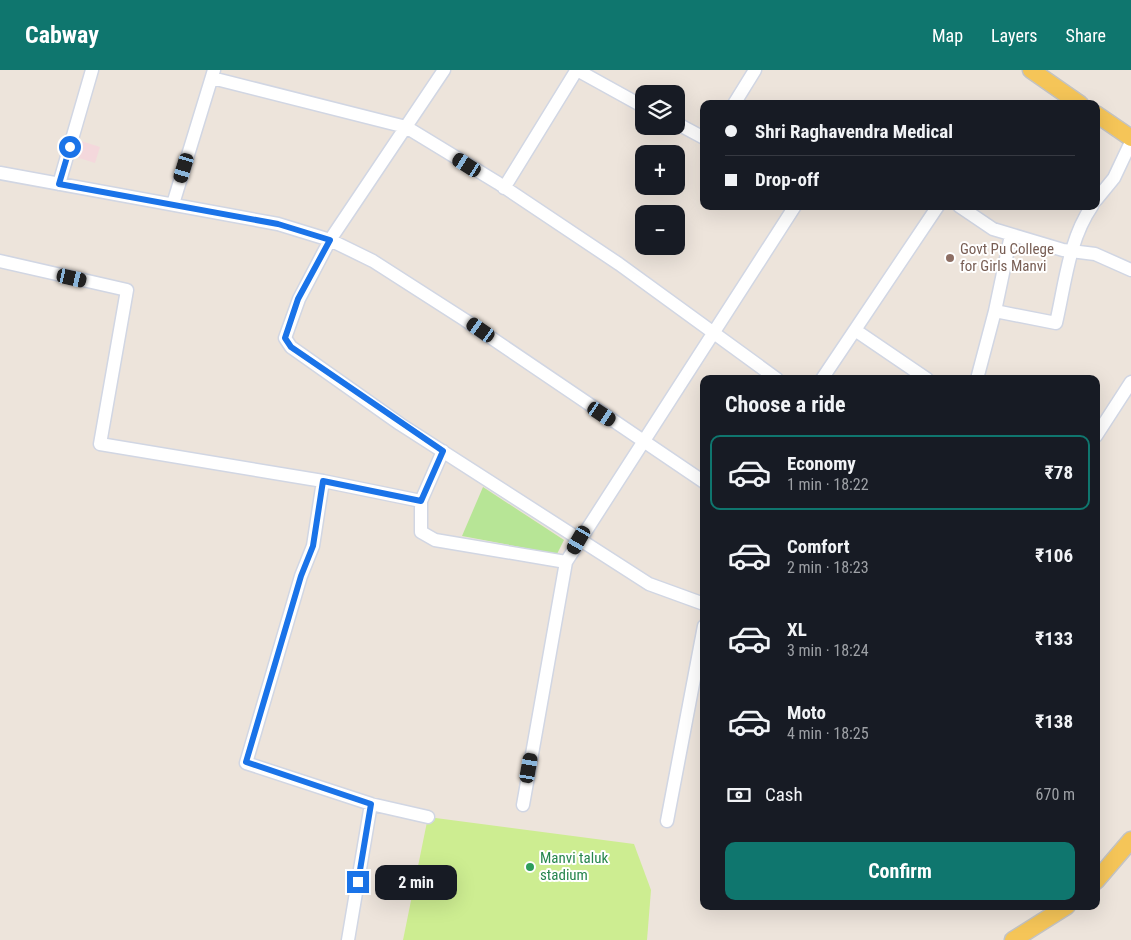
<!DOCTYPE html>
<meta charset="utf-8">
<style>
body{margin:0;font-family:"Roboto Condensed",sans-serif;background:#20242c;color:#f1f3f6;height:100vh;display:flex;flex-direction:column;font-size:19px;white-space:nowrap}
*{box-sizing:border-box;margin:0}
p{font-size:16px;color:#9ea1a6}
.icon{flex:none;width:28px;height:28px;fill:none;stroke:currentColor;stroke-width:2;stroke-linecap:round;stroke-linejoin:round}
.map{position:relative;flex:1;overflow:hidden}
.drawer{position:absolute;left:700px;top:305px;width:400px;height:535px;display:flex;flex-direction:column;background:#171b24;border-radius:10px;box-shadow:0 5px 20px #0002}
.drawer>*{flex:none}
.hud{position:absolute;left:700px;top:30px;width:400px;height:110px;border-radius:10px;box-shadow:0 5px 20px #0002;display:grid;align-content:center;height:110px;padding:0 25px;background:#171b24}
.tools{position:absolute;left:635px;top:15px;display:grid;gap:10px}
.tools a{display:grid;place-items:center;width:50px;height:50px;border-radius:10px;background:#171b24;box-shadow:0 5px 20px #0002;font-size:25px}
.end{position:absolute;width:22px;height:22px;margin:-11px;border:6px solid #1a73e8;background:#fff;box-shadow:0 0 0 2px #fff}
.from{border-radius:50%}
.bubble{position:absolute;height:35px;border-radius:10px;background:#171b24;box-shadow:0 5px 20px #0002;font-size:16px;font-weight:700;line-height:35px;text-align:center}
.car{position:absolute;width:15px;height:30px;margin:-15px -8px;border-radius:6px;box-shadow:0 0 4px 1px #0007;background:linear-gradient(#222 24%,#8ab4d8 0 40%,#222 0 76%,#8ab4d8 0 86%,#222 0)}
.hud b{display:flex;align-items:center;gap:18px;height:48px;font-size:19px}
.hud b+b{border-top:1px solid #363941}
.hud i{width:12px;height:12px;background:#f1f3f6}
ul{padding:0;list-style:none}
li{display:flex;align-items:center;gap:15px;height:75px;margin:0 10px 8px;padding:0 15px;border:2px solid transparent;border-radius:10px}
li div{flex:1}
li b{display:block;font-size:19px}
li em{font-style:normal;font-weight:700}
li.on{border-color:#0f766e}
li>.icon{width:45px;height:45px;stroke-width:1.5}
h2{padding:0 25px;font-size:22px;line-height:60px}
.pay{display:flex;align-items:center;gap:12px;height:55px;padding:0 25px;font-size:19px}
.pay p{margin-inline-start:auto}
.cta{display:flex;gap:10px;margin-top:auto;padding:10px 25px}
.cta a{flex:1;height:58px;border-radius:10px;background:#0f766e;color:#fff;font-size:20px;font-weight:700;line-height:58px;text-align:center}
header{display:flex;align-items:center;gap:30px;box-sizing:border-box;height:70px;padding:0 25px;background:#0f766e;color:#fff}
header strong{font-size:24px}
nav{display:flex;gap:28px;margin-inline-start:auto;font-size:18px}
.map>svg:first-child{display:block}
.medical{fill:#f4d8dc}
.green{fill:#b7e596}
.pitch{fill:#cded91}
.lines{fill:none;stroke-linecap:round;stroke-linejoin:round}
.minor-casing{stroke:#d1d6e3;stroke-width:15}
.major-casing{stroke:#c3c3c3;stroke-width:19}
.minor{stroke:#fff;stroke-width:12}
.major{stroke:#f5c558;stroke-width:16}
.route{stroke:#1a73e8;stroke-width:6}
.education-dot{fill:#8d6e63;stroke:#fff;stroke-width:2}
.leisure-dot{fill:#2e9e5b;stroke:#fff;stroke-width:2}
.labels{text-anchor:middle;stroke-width:4;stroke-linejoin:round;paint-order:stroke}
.education-label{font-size:15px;fill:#785e54;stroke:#fff;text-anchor:start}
.leisure-label{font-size:15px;fill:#27864d;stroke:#fff;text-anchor:start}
</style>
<header>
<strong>Cabway</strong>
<nav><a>Map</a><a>Layers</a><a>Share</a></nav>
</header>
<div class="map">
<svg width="1131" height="870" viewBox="0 0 1131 870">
<rect width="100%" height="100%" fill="#ede4db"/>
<!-- medical -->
<path class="medical" d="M 81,71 L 100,77 L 95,93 L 76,87 Z"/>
<!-- green -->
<path class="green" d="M 483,417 L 564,470 L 557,484 L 462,466 Z"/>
<!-- pitch -->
<path class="pitch" d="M 428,747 L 634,774 L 651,820 L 647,870 L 403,870 Z"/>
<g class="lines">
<defs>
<path id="minor" d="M 444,0 L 330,170 L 299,229 L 285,268 L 291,277 L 400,354 L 649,514 L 704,534
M 577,0 L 644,37
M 212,8 L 406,57 L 498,113 L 619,194 L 777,309
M 734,34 L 755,0
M 676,53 L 704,68
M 0,103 L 278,154 L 330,170 L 373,191 L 465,250 L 704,412
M 59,114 L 92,0
M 504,118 L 576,1
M 1096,130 L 1114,108 L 1131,72
M 173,134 L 214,0
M 959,136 L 993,159 L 1063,180 L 1095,184 L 1131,200
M 1011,165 L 995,241 L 1056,253 C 1065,214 1069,169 1092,136
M 0,191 L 127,220 L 100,374 L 323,411 L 313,476 L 301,506 L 246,693 L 371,734
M 855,260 L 927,309
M 822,309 L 938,136
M 977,309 L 995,241
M 1096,366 L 1131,312
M 323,411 L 421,431 L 421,462 L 435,470 L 566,492 L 523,735
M 421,431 L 443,381
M 566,492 L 795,136
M 667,751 L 704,556
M 348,870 L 371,734 L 428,747"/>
<path id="major" d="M 1031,0 L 1080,34
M 1096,44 L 1131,68
M 1096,811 L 1131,770
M 1013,870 L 1067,836"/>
</defs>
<!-- minor casing -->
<use href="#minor" class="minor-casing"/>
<!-- major casing -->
<use href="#major" class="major-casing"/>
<!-- minor -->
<use href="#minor" class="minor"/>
<!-- major -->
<use href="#major" class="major"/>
</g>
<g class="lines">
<!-- route -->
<path class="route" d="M 70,77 L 59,114 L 278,154 L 330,170 L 298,229 L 285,268 L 291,277 L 443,381 L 421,431 L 323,411 L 313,476 L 301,506 L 246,692 L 371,734 L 358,812"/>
</g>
<!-- markers -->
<circle class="education-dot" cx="950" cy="188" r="5"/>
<circle class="leisure-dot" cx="530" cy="797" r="5"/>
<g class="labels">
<!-- education labels -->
<g class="education-label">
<text x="960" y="184">Govt Pu College<tspan x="960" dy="17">for Girls Manvi</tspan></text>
</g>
<!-- leisure labels -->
<g class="leisure-label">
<text x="540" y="793">Manvi taluk<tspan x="540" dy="17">stadium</tspan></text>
</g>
</g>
</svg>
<div class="tools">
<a><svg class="icon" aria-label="layers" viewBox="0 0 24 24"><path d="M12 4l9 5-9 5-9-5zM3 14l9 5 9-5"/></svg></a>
<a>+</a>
<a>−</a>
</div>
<i class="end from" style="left:70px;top:77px"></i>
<i class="end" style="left:358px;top:812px"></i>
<div class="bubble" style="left:375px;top:795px;width:82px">2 min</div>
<i class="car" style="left:467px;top:95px;rotate:302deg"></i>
<i class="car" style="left:184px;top:98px;rotate:197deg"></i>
<i class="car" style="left:72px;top:208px;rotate:103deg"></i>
<i class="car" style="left:481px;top:260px;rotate:305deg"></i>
<i class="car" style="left:602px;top:344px;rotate:124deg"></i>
<i class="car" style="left:579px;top:470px;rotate:210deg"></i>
<i class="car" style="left:529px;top:698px;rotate:10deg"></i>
<div class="hud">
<b><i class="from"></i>Shri Raghavendra Medical</b>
<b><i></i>Drop-off</b>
</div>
<section class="drawer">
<h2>Choose a ride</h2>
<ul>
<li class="on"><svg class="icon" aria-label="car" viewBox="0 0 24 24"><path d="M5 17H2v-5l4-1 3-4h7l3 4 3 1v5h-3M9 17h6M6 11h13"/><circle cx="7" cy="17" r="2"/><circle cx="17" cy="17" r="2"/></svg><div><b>Economy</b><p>1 min · 18:22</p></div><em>₹78</em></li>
<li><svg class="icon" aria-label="car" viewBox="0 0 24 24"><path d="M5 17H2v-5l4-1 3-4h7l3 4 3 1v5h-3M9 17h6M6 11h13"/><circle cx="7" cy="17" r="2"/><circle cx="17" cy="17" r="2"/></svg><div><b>Comfort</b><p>2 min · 18:23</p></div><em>₹106</em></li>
<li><svg class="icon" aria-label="car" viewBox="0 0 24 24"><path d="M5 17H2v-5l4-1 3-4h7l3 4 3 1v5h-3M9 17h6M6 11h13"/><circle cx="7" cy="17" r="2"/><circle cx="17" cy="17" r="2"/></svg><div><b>XL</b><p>3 min · 18:24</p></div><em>₹133</em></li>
<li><svg class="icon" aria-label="car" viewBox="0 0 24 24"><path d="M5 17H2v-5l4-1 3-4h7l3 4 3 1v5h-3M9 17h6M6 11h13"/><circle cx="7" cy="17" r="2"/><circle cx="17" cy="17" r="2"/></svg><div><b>Moto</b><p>4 min · 18:25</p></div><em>₹138</em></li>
</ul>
<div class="pay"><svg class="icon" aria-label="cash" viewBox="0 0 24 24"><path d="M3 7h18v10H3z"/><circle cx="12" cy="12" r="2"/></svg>Cash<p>670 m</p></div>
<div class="cta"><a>Confirm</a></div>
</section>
</div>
